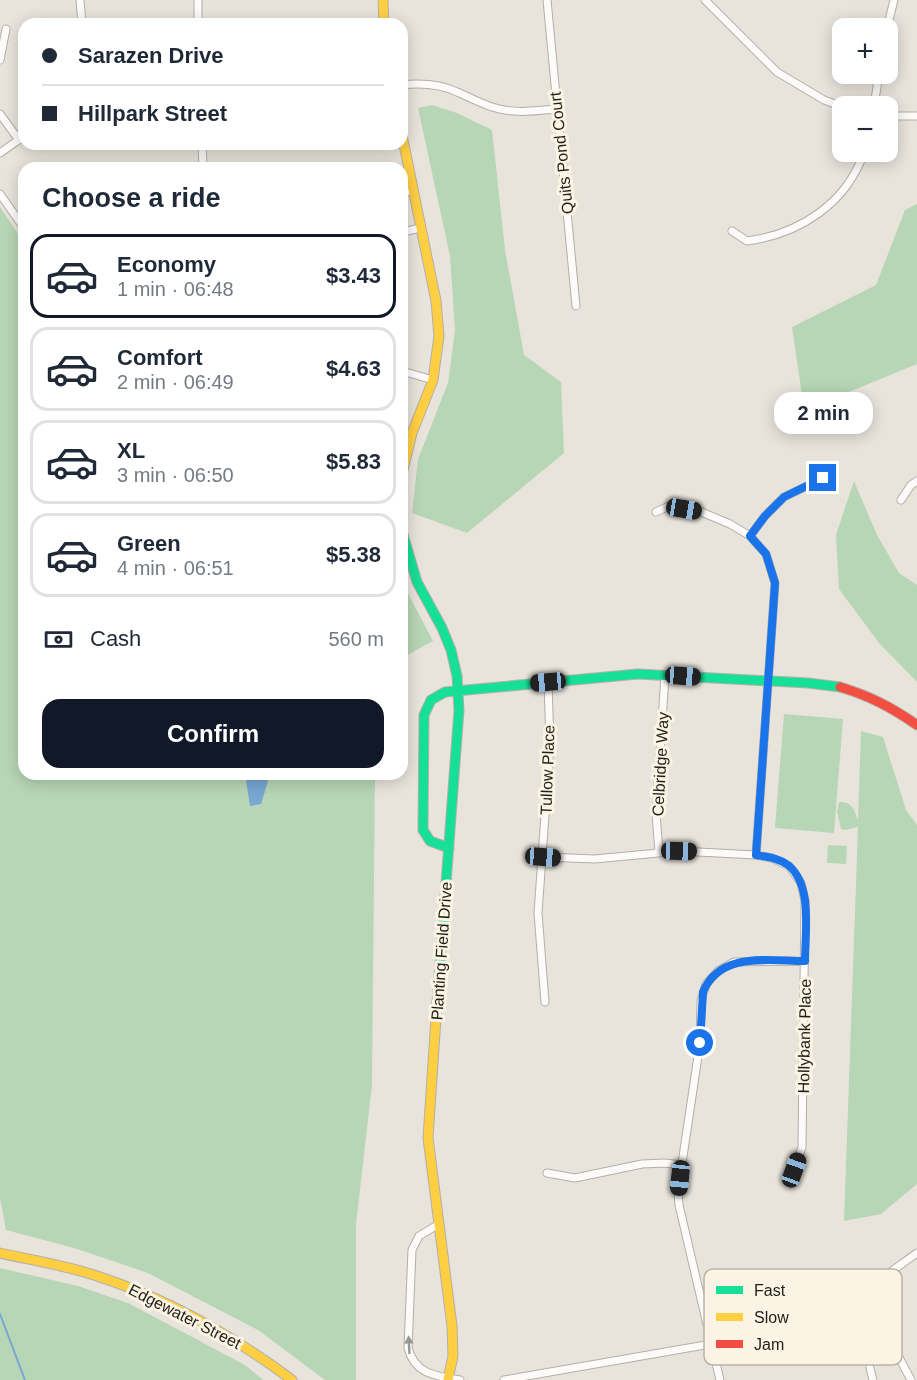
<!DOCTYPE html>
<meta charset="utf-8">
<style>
body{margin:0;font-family:Arial,sans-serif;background:#f6f6f7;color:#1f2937;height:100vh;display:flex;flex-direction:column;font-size:22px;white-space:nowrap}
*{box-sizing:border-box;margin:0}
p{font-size:20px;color:#747a83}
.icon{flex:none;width:33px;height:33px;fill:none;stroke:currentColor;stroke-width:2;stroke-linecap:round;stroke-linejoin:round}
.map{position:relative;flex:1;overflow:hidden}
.drawer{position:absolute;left:18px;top:162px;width:390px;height:618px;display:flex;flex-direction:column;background:#fff;border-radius:18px;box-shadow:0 3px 15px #0003}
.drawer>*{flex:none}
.top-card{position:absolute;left:18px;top:18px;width:390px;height:132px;border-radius:18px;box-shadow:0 3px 15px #0003;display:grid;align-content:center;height:132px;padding:0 24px;background:#fff}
.fabs{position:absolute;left:832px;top:18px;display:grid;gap:12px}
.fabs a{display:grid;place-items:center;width:66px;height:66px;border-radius:12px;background:#fff;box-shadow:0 3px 15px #0003;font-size:30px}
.end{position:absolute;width:27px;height:27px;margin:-14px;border:8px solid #1a73e8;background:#fff;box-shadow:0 0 0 3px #fff}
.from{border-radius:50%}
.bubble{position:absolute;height:42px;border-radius:18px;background:#fff;box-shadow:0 3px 15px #0003;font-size:20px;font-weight:800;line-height:42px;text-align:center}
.car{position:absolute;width:18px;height:36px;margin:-18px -9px;border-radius:8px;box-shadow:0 0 4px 2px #0007;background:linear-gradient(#222 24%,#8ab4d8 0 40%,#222 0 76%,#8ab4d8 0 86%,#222 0)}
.top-card b{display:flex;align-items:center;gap:21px;height:57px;font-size:22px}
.top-card b+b{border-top:2px solid #e0e1e3}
.top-card i{width:15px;height:15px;background:#1f2937}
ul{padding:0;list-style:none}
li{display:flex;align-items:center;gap:18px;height:84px;margin:0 12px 9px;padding:0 12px;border:3px solid #e0e1e3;border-radius:18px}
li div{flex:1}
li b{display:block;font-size:22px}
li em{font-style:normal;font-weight:800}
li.selected{border-color:#111827}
li>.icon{width:54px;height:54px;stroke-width:1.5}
h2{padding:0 24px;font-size:27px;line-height:72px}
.pay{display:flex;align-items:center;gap:15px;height:66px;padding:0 24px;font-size:22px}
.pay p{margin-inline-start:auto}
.button{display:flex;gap:12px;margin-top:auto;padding:12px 24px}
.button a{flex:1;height:69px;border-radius:18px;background:#111827;color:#fff;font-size:24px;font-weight:800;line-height:69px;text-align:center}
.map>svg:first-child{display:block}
.green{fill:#b7d6b5}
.water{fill:#78a7d2}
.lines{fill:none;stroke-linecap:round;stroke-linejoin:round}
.stream{stroke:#78a7d2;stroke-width:2}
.street-casing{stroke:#b2afa8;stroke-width:9}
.fast-casing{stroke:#b2afa8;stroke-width:11}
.slow-casing{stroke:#b2afa8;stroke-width:11}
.jam-casing{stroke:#b2afa8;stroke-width:11}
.street{stroke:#fcfbfa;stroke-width:7}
.fast{stroke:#16e098;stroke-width:9}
.slow{stroke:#ffcf43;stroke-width:9}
.jam{stroke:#f24e42;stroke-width:9}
.oneway{fill:#999894}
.route{stroke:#1a73e8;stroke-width:8}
.labels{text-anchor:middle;stroke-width:6;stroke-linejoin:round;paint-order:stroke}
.street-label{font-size:16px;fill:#211e18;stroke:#fbf4e4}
.key{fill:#fbf4e4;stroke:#bab4a7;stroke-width:1.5}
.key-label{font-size:16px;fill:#211e18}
</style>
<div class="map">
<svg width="917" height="1380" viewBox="0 0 917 1380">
<rect width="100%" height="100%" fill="#e8e4dc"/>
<!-- green -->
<path class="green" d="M 432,105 L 457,113 L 492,130 L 505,250 L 524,355 L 561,382 L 564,453 L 467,533 L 412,513 L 418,459 L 448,383 L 455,330 L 450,256 L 418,108 Z
M 917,204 L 917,364 L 817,405 L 804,409 L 792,327 L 876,285 L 905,210 Z
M 0,207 L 24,243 L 24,774 L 375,774 L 372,1085 L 356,1224 L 356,1380 L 325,1380 L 258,1330 L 148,1273 L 74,1248 L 6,1230 L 0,1198 Z
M 854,481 L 877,535 L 899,573 L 917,585 L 917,682 L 879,643 L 839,589 L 836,535 Z
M 402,582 L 433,641 L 402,658 Z
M 784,714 L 843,719 L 834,833 L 775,828 Z
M 861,731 L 883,737 L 906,810 L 917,825 L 917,1184 L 881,1214 L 844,1221 L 858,827 L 846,830 L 841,829 L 837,812 L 839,802 C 852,801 855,811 858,820 Z
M 828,845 L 847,846 L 846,864 L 827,863 Z
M 0,1268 L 78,1286 L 128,1303 L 245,1365 L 263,1380 L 0,1380 Z"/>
<!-- water -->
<path class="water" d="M 245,774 L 270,774 L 261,804 L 250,806 Z"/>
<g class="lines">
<!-- stream -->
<path class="stream" d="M 0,1314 L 25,1380"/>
<defs>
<path id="street" d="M 80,0 L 82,24
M 198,0 L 198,24
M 547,0 L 576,306
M 705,0 L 777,72 L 824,100 L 843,107
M 887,28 L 894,0
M 0,60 L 6,29
M 402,85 C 420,83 440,84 457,92 C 469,97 480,103 492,107 C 513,114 535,111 557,109
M 874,106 L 879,74
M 0,114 L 19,140
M 888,116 L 917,116
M 202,144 L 203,168
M 0,153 L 24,136
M 402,193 L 414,190
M 0,194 L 24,228
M 732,231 L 747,241 C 800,234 847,203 864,152
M 402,232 L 421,228
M 402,371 L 433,380
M 901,500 L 911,485 L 917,481
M 656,512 L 669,506 L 699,511 L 730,524 L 750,536 L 766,554 L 775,583 L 756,855
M 750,536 L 765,516 L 784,497 L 834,473
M 659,852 L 656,814 L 665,675
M 543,857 L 595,859 L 679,851 L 756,855 L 772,858 L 789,866 L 801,883 L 805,901 L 802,1147 L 794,1170
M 545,1002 L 538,913 L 550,745 L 548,682
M 547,1173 L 575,1178 L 642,1164 L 665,1163 L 681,1165
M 439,1224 L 419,1236 L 412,1250 L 408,1348 C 415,1375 437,1376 460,1380
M 851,1300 L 863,1317
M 895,1350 L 911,1380
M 867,1361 C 864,1351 857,1339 857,1328 C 857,1324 858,1322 861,1319 C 874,1306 885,1333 891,1342
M 870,1368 L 873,1380
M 504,1380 L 774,1333 C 832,1317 869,1287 917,1253
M 720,1380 L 679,1205 L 678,1190 L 700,1043 L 701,1001 L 706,984 L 718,971 L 734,962 L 805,961"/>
<path id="fast" d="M 402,531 L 417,582 L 442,628 L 451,650 L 457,676 L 459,710 L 437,1003
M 449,848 L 430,841 L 423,830 L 424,715 L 431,700 L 445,692 L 638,674 L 808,683 L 840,687"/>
<path id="slow" d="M 383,0 L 384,24
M 402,135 L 436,301 L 439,336 L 433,380 L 412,433 L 402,474
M 437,1003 L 428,1138 L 452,1326 L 453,1356 L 448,1380
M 0,1253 C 31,1260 63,1265 94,1275 C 166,1298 232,1335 292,1380"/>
<path id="jam" d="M 840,687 C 870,696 891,707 917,725"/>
</defs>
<!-- street casing -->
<use href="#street" class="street-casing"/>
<!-- fast casing -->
<use href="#fast" class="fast-casing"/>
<!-- slow casing -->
<use href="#slow" class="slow-casing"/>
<!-- jam casing -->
<use href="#jam" class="jam-casing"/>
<!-- street -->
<use href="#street" class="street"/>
<!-- fast -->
<use href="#fast" class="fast"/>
<!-- slow -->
<use href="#slow" class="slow"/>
<!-- jam -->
<use href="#jam" class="jam"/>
</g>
<!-- one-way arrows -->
<defs><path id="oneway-solid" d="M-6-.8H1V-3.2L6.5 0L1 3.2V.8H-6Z" transform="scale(1.5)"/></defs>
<use class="oneway" href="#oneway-solid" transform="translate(409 1345) rotate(-93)"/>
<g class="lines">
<!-- route -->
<path class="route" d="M 700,1043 L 703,992 C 720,951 769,961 805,961 C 805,932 813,885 788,865 C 779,858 767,857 756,855 L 775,583 L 766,554 L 750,536 L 765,516 L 784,497 L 823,478"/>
</g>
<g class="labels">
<!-- street labels -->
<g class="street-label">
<text transform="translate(561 153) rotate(-96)" y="6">Quits Pond Court</text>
<text transform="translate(660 764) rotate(-87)" y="6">Celbridge Way</text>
<text transform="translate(547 770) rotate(-88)" y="6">Tullow Place</text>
<text transform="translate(441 951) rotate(-86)" y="6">Planting Field Drive</text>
<text transform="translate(804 1036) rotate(-89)" y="6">Hollybank Place</text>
<text transform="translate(185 1316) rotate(27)" y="6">Edgewater Street</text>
</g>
</g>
<!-- legend -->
<rect x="704" y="1269" width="198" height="96" rx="9" class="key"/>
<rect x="716" y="1286" width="27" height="8" fill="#16e098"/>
<rect x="716" y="1313" width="27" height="8" fill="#ffcf43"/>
<rect x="716" y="1340" width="27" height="8" fill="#f24e42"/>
<g class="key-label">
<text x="754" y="1296">Fast</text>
<text x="754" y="1323">Slow</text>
<text x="754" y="1350">Jam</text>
</g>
</svg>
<div class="fabs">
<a>+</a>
<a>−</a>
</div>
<i class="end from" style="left:700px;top:1043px"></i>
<i class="end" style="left:823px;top:478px"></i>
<div class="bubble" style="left:774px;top:392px;width:99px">2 min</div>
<i class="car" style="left:684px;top:509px;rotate:100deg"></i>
<i class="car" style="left:683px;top:676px;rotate:94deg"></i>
<i class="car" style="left:548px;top:682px;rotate:265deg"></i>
<i class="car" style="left:679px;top:851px;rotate:91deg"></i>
<i class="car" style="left:543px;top:857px;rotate:94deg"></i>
<i class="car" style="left:794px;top:1170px;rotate:20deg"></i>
<i class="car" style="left:680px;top:1178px;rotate:186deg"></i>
<div class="top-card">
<b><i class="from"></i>Sarazen Drive</b>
<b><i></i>Hillpark Street</b>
</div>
<section class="drawer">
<h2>Choose a ride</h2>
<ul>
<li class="selected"><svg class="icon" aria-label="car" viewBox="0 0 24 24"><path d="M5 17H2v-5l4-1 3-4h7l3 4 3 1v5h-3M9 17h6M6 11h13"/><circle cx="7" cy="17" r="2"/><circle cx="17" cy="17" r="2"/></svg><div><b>Economy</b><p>1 min · 06:48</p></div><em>$3.43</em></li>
<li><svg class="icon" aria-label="car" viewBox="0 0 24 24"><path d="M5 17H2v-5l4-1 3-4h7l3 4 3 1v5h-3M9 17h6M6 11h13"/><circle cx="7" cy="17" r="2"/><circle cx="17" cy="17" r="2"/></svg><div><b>Comfort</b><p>2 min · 06:49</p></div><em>$4.63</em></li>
<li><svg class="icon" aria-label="car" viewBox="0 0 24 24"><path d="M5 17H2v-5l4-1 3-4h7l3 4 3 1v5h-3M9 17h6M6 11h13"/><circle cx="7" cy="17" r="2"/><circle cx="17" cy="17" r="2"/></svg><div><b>XL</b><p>3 min · 06:50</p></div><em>$5.83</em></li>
<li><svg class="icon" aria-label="car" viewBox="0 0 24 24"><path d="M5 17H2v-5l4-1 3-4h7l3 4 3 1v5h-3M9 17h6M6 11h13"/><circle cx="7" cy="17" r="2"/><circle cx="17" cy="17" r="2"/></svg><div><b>Green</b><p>4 min · 06:51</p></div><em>$5.38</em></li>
</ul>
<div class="pay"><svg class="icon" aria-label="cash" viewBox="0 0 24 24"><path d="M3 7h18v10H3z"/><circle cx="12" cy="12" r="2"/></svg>Cash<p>560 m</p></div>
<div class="button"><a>Confirm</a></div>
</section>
</div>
